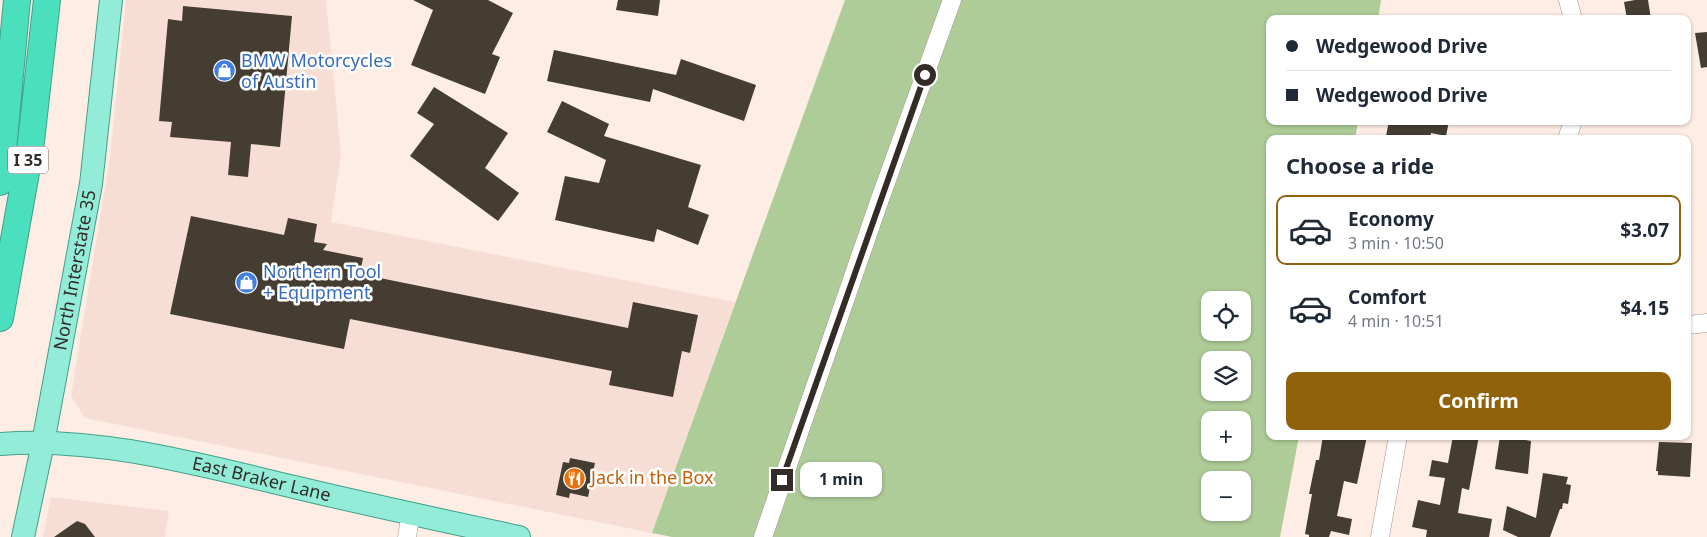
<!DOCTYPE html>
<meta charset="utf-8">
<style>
body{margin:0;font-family:"Noto Sans",sans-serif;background:#f2f2f3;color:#1f2937;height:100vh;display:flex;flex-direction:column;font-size:19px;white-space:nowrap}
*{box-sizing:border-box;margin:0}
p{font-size:16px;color:#747a83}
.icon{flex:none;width:28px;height:28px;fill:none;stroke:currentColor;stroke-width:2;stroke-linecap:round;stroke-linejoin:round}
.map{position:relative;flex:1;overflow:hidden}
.side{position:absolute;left:1266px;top:135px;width:425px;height:305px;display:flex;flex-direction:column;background:#fff;border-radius:10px;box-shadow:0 1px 4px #0004}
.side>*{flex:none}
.hud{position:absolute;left:1266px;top:15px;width:425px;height:110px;border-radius:10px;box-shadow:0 1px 4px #0004;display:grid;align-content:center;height:110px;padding:0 20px;background:#fff}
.fabs{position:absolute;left:1201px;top:291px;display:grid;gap:10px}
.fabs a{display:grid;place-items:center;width:50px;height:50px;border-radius:10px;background:#fff;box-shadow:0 1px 4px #0004;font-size:25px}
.end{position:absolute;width:22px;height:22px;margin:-11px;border:6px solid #332c29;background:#fff;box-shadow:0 0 0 2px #fff}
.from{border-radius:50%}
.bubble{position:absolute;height:35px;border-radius:10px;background:#fff;box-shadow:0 1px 4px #0004;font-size:16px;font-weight:700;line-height:35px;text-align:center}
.hud b{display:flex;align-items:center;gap:18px;height:48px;font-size:19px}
.hud b+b{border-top:1px solid #e0e1e3}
.hud i{width:12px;height:12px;background:#1f2937}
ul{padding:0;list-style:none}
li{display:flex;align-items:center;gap:15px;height:70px;margin:0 10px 8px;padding:0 10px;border:2px solid transparent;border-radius:10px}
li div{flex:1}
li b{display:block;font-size:19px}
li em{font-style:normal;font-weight:700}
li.selected{border-color:#90620c}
li>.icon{width:45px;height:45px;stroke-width:1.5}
h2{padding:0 20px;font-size:22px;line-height:60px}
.button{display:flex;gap:10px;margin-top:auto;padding:10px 20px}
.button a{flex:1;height:58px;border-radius:10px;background:#90620c;color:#fff;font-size:20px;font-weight:700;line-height:58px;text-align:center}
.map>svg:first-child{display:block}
.built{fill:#f7ded4}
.green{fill:#adcc97;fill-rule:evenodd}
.building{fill:#453d32}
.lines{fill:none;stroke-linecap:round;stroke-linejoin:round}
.minor-casing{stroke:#a6968f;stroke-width:19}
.major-casing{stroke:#42a089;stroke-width:24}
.highway-casing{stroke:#42a089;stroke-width:28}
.minor{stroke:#fff;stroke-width:18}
.major{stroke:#92ecd7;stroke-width:22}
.highway{stroke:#4adfbd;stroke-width:26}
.route{stroke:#332c29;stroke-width:6}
.labels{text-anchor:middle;stroke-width:5;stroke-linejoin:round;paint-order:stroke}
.shield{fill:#fff;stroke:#706b69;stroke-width:1}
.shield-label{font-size:16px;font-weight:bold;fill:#332c29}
.shop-label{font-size:18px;fill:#366cbe;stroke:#fff;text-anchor:start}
.street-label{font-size:18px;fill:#332c29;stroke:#fff}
.food-label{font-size:18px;fill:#c56008;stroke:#fff;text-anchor:start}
</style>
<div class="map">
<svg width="1707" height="537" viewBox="0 0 1707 537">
<rect width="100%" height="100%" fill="#feede5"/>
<!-- built -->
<path class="built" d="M 126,0 L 326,0 L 341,154 L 331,222 L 735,302 L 652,533 L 85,418 L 71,396 L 110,157 Z
M 51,497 L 169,511 L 165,537 L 43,537 Z"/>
<!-- green -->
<path class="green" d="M 845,0 L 1381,0 L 1378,19 L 1270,19 L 1270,121 L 1358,121 L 1355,139 L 1270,139 L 1270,436 L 1299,436 L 1280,537 L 672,537 L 652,533 ZM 1210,300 L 1242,300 L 1242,332 L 1210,332 ZM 1210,360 L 1242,360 L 1242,392 L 1210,392 ZM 1210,420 L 1242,420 L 1242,452 L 1210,452 ZM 1210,480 L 1242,480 L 1242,512 L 1210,512 Z"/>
<!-- building -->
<path class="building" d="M 413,0 L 488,0 L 513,13 L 492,54 L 500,57 L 485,94 L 411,65 L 433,10 Z
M 618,0 L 660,0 L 658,16 L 616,10 Z
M 1635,0 L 1648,0 L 1651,19 L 1627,19 L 1624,2 Z
M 183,6 L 292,16 L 280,147 L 251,144 L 248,177 L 228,175 L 231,142 L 170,137 L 172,122 L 159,121 L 168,19 L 182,21 Z
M 1707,32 L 1707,67 L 1701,68 L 1695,33 Z
M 554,50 L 676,75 L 681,59 L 756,85 L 744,121 L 653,89 L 650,102 L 547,81 Z
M 434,87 L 508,133 L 485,168 L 519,193 L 498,221 L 410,156 L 434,124 L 417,113 Z
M 562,101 L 609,124 L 604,136 L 701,165 L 688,207 L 709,215 L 698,245 L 657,229 L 654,242 L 555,220 L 565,176 L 599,183 L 606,160 L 547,132 Z
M 1389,121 L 1449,121 L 1446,136 L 1431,133 L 1430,139 L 1386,136 Z
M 191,216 L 284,235 L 288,218 L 317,224 L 314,242 L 327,244 L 323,250 L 363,258 L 360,274 L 628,328 L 633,302 L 698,315 L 690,353 L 682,351 L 673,397 L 609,385 L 612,371 L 350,319 L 344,349 L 170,314 Z
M 1323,436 L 1367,436 L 1357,484 L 1344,481 L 1337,516 L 1352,519 L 1349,535 L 1331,531 L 1329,537 L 1309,537 L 1309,535 L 1305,534 L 1312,494 L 1309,494 L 1316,460 L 1319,460 Z
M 1453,436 L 1479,436 L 1469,490 L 1462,488 L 1458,513 L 1492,519 L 1489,537 L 1426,537 L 1427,530 L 1412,527 L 1418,500 L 1440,505 L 1445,478 L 1429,476 L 1432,460 L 1448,463 Z
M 1500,436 L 1531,441 L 1528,474 L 1495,469 Z
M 1659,442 L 1692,443 L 1690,477 L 1658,475 L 1658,471 L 1656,471 Z
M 570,458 L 595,463 L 588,497 L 570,493 L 569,498 L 556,495 L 563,462 L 569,463 Z
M 1543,473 L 1568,477 L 1566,484 L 1571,485 L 1568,504 L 1563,503 L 1562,509 L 1560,509 L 1550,537 L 1518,537 L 1503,530 L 1507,506 L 1536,518 Z
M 77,521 L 85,524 L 95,537 L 54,537 Z"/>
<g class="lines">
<defs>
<path id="minor" d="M 1568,0 L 1573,19
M 1567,139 L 1573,121
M 1688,325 L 1707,323
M 407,537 L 411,513
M 763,537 L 880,199 L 952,0
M 1380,537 L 1398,436"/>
<g id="major">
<path id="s1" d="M 0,444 C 97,436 201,465 294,487 C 369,505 444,521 519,537"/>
<path id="s2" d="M 23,537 L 43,443 L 91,184 L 111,0"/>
</g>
<path id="highway" d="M 0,182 L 17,0
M 0,318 L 30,150 L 47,0"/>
</defs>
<!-- minor casing -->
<use href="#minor" class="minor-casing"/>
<!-- major casing -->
<use href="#major" class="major-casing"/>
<!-- highway casing -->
<use href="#highway" class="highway-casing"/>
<!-- minor -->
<use href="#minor" class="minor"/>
<!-- major -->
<use href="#major" class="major"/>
<!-- highway -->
<use href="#highway" class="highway"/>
</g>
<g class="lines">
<!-- route -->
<path class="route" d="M 782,480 L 925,75"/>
</g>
<!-- icons -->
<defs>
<symbol id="shop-disc" viewBox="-11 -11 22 22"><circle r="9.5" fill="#3f7fe0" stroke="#fff"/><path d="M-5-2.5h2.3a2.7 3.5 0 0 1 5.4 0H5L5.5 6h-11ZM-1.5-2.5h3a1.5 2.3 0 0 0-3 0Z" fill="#fff"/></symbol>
<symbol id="restaurant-disc" viewBox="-11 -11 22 22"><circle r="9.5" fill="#e8710a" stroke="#fff"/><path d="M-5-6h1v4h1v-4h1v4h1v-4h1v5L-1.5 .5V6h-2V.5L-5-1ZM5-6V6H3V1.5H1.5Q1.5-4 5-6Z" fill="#fff"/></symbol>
</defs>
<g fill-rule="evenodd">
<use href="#shop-disc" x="212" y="58" width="25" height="25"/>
<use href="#shop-disc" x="234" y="270" width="25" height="25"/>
<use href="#restaurant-disc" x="562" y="466" width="25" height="25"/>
</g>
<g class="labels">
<!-- shield labels -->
<rect class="shield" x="8" y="146.5" width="40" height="27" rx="4"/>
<g class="shield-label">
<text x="28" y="166">I 35</text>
</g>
<!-- shop labels -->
<g class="shop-label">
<text x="241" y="67">BMW Motorcycles<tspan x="241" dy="21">of Austin</tspan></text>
<text x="263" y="278">Northern Tool<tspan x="263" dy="21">+ Equipment</tspan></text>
</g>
<!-- street labels -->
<g class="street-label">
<text dy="6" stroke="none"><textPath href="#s2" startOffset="272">North Interstate 35</textPath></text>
<text dy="6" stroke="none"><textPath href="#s1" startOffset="265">East Braker Lane</textPath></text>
</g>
<!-- food labels -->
<g class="food-label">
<text x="591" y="484">Jack in the Box</text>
</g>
</g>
</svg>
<div class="fabs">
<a><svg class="icon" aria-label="locate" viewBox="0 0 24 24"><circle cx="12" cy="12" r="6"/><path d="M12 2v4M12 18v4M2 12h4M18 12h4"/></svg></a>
<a><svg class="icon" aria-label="layers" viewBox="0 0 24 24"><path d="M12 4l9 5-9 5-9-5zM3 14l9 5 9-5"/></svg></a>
<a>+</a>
<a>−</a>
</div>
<i class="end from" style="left:925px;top:75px"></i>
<i class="end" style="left:782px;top:480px"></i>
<div class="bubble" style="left:800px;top:462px;width:82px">1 min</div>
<div class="hud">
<b><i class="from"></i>Wedgewood Drive</b>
<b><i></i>Wedgewood Drive</b>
</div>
<section class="side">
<h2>Choose a ride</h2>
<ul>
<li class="selected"><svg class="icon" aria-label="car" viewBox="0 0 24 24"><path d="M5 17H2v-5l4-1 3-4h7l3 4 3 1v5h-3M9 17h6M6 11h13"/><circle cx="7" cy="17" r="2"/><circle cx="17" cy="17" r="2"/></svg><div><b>Economy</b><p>3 min · 10:50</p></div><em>$3.07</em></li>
<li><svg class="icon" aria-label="car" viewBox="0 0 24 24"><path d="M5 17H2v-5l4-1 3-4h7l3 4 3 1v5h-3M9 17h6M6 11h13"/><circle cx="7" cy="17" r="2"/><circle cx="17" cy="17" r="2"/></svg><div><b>Comfort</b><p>4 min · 10:51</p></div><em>$4.15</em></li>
</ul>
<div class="button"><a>Confirm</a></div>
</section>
</div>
